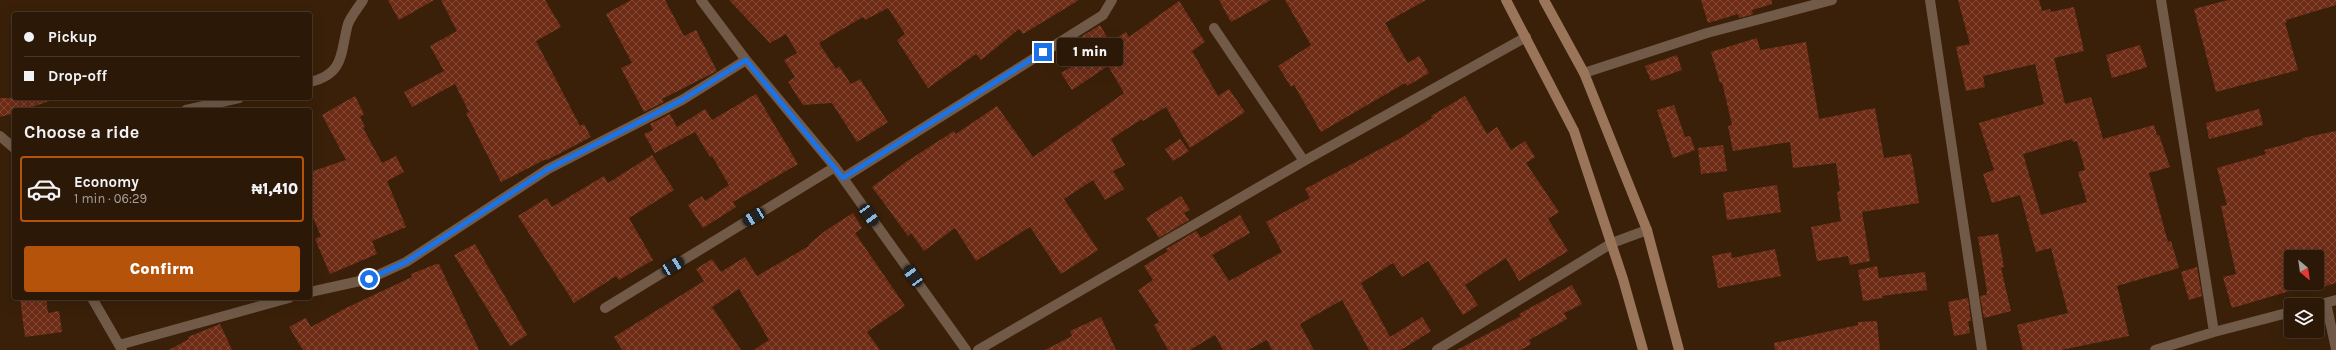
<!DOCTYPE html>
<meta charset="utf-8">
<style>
body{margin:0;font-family:Karla,sans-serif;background:#382515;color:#f1f3f6;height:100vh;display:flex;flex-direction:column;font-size:15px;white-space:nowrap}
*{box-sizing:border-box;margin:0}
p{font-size:13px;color:#a6a09b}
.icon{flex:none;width:22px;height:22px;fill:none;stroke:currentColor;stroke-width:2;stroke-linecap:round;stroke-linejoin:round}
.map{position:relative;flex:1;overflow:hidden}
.sheet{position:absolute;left:12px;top:108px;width:300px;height:192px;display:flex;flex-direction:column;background:#2c1807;border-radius:4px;box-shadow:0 4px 16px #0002,0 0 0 1px #483728}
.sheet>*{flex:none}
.banner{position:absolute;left:12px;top:12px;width:300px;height:88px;border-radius:4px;box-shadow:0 4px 16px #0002,0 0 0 1px #483728;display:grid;align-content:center;height:88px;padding:0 12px;background:#2c1807}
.needle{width:26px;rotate:151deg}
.fabs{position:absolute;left:2284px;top:250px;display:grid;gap:8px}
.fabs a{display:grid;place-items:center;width:40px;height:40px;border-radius:4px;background:#2c1807;box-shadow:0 4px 16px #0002,0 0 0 1px #483728;font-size:20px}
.end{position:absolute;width:18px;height:18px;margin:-9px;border:5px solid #1a73e8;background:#fff;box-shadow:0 0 0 2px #fff}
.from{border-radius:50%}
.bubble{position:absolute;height:28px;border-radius:4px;background:#2c1807;box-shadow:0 4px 16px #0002,0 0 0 1px #483728;font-size:13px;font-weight:800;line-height:28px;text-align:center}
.car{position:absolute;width:12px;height:24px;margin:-12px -6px;border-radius:5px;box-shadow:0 0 3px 1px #0007;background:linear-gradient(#222 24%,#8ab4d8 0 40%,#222 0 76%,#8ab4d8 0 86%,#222 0)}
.banner b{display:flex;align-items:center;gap:14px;height:38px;font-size:15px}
.banner b+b{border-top:1px solid #483728}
.banner i{width:10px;height:10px;background:#f1f3f6}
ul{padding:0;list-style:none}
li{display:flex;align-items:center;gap:12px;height:66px;margin:0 8px 6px;padding:0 4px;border:2px solid transparent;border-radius:4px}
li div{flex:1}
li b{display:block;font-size:15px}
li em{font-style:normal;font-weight:800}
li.active{border-color:#b45309}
li>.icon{width:36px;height:36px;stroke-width:1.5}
h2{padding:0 12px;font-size:18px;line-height:48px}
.action{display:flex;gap:8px;margin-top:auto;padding:8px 12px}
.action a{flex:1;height:46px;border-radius:4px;background:#b45309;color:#fff;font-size:16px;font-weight:800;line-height:46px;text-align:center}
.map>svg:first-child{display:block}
.building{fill:url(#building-cross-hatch);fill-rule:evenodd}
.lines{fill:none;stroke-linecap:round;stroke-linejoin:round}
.street{stroke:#715a48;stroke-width:10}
.secondary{stroke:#9a7559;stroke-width:10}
.route{stroke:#1a73e8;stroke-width:5}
</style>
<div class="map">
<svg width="2336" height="350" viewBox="0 0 2336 350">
<defs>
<pattern id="building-cross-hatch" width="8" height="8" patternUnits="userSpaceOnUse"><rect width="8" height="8" fill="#6e2c16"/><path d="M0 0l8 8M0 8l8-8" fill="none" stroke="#834a36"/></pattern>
</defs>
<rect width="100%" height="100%" fill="#3a2009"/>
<!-- building -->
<path class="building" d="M 388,0 L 434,0 L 399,20 Z
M 441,0 L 545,0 L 561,27 L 536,41 L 580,126 L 584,124 L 591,137 L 547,160 L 546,159 L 501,182 L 466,113 L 469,112 L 455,84 L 412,107 L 404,92 L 444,71 L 430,46 L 457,31 Z
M 631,0 L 665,0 L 684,36 L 696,30 L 717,71 L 662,99 L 664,102 L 644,112 L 621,68 L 632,63 L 606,14 Z
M 729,0 L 1079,0 L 1023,34 L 1019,29 L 981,60 L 976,54 L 928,88 L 897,40 L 905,34 L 888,8 L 865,20 L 863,17 L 819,43 L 836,69 L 839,66 L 851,84 L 860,79 L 888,122 L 857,142 L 832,103 L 803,105 L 788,82 L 795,77 L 784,60 L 797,53 L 786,34 L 770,43 Z
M 1219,0 L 1271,0 L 1231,22 Z
M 1285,0 L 1426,0 L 1385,23 L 1408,63 L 1419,56 L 1429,73 L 1407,86 L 1405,83 L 1321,132 L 1294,85 L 1291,87 L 1278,66 L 1311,45 Z
M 1701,0 L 1772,0 L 1772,4 L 1752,10 L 1753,14 L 1751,15 L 1739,18 L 1738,14 L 1708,23 Z
M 1958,0 L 2039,0 L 2042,11 L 2050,9 L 2051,12 L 2074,7 L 2084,51 L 2054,58 L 2065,104 L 2091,97 L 2103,139 L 2154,125 L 2157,135 L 2159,135 L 2170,167 L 2149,173 L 2168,242 L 2171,241 L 2179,268 L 2117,286 L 2129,336 L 2061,350 L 2023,350 L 2017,325 L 2068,313 L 2051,248 L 2036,252 L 2020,195 L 1992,203 L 1983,174 L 1994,170 L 1979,123 L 2044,104 L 2035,64 L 1983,76 L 1985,87 L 1966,91 L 1956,47 L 1970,44 ZM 2072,139 L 2073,142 L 2077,141 L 2085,170 L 2078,172 L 2087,202 L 2041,215 L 2023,154 Z
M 2228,0 L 2336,0 L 2336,5 L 2286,20 L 2287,22 L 2285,23 L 2298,70 L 2216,92 L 2194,9 Z
M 1179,1 L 1205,42 L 1192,51 L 1218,96 L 1229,89 L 1245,112 L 1190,148 L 1166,107 L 1143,121 L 1142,119 L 1111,139 L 1125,165 L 1113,171 L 1124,189 L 1105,200 L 1093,180 L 1064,199 L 1098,250 L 1061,274 L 1030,227 L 976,261 L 955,228 L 924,251 L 911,233 L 908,236 L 872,187 L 906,162 L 954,131 L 956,134 L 997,106 L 1033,157 L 1124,93 L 1108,66 L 1072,90 L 1061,73 L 1071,67 L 1060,50 L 1100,25 L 1110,42 L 1126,32 L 1129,37 Z
M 1757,38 L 1760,50 L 1806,42 L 1819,119 L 1875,108 L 1884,158 L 1911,154 L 1919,203 L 1862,212 L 1870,261 L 1850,265 L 1848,256 L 1817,261 L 1811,227 L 1841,221 L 1837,192 L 1840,191 L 1836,163 L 1793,168 L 1790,142 L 1733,151 L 1728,126 L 1732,125 L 1722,82 L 1720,83 L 1711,52 Z
M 2140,45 L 2147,67 L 2112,78 L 2106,55 Z
M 1677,55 L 1682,70 L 1651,81 L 1645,66 Z
M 756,94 L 798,164 L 733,202 L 736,207 L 703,228 L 688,205 L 702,196 L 705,201 L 729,185 L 712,156 L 710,157 L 695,132 L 655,153 L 644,134 L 653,130 L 650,124 L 670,114 L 677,127 L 705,109 L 712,120 Z
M 355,96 L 364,114 L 360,117 L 365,127 L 363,128 L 382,163 L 396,156 L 404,172 L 387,181 L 406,227 L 372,241 L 377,254 L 330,274 L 315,239 L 321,236 L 310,211 L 310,172 L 346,160 L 322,115 Z
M 1465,96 L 1487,134 L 1497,127 L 1511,150 L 1525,141 L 1535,157 L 1526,163 L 1559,212 L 1548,219 L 1568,251 L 1519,281 L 1506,258 L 1465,285 L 1478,305 L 1463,315 L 1428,261 L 1402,277 L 1393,263 L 1361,283 L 1390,337 L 1422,317 L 1431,331 L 1401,350 L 1369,350 L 1342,300 L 1300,324 L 1314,350 L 1272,350 L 1267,340 L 1248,350 L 1223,350 L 1215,335 L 1190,350 L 1168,350 L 1154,325 L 1159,322 L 1138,290 L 1153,280 L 1144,266 L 1168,251 L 1166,249 L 1196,231 L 1201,238 L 1240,215 L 1250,233 L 1212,255 L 1229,281 L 1282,252 L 1266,222 L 1310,198 L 1305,189 L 1401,138 L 1432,118 L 1431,116 Z
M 0,98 L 50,98 L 50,101 L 23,110 L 14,110 L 14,113 L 0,117 Z
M 1674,105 L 1685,137 L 1690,136 L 1695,150 L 1673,158 L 1657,110 Z
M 2259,109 L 2263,125 L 2209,139 L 2206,123 Z
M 2336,131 L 2336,283 L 2319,288 L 2317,283 L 2232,308 L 2223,277 L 2236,274 L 2221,206 L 2227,205 L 2217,168 L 2266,154 L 2264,150 L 2302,140 L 2302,138 ZM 2291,257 L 2317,257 L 2317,283 L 2291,283 Z
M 1180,139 L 1189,151 L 1173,161 L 1165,149 Z
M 1723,145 L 1727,171 L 1701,174 L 1698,148 Z
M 652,155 L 674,190 L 629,218 L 653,260 L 619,280 L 616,276 L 574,303 L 518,216 L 547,198 L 552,207 L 604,176 L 608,183 Z
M 1777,185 L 1781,212 L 1727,220 L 1723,193 Z
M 1181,196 L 1190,210 L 1184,213 L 1189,220 L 1159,238 L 1146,218 Z
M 853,213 L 862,228 L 855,233 L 905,306 L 867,332 L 880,350 L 754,350 L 769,340 L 739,289 L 712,307 L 741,350 L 622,350 L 614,337 L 704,281 L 696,269 L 712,259 L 721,272 L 745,257 L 757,276 L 809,246 L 808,245 L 825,231 Z
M 1998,234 L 2004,267 L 2001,268 L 2011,311 L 1984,318 L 1980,296 L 1986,295 L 1987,291 L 1978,237 Z
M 475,244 L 527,335 L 510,346 L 454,255 Z
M 1775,249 L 1781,276 L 1718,288 L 1712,256 L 1731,252 L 1732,258 Z
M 436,264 L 439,264 L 479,350 L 303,350 L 289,327 L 306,318 L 311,327 L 346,308 L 412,277 L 411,274 Z
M 1877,266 L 1879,278 L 1925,272 L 1927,290 L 1882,296 L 1883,298 L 1863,301 L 1858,270 Z
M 2197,267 L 2202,296 L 2189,300 L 2181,272 Z
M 1572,285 L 1582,304 L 1564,313 L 1567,319 L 1529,340 L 1531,344 L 1521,350 L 1457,350 L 1521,316 L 1519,314 Z
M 20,298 L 46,298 L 48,313 L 59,311 L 62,332 L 25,337 Z
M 1968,298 L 1971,321 L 1968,321 L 1970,333 L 1954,336 L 1948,302 Z
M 1101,317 L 1116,350 L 1045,350 L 1072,336 L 1070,331 Z
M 1877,321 L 1880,350 L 1775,350 L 1774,343 L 1858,325 L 1858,322 Z
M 220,324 L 232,350 L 169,350 L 189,339 L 188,337 Z"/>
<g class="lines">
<!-- street -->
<path class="street" d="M 701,0 L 746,60 L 835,167 L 966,350
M 1930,0 L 1982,350
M 2161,0 L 2214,332
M 1214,28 L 1304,161
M 1584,73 L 1707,33 L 1832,0
M 310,82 C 345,74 340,53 348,24 C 351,16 358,8 363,0
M 186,110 L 239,98
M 0,136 L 14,148
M 843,178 L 1103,15 L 1112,0
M 310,292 L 369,279 L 406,262 L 548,169 L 682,100 L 746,60
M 92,298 L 122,350
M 2326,303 L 2336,349
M 2317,305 L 2336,300
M 605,308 L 835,167
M 119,345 L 289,298
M 978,350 L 1304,161 L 1526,37
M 1437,350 L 1612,243 L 1647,230
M 2155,350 L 2214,332 L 2291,312"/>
<!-- secondary -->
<path class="secondary" d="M 1506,0 L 1574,131 L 1623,279 L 1643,350
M 1544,0 L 1584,73 L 1647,230 L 1679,350"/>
</g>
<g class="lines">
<!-- route -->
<path class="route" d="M 369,279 L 406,262 L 548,169 L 682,100 L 746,60 L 843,178 L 1043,52"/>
</g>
</svg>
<div class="fabs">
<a><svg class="needle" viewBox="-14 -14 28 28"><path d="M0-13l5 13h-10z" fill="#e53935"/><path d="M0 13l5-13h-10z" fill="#a6a09b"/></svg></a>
<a><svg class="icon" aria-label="layers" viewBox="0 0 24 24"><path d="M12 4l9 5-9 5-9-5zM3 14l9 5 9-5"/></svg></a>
</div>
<i class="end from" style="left:369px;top:279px"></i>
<i class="end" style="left:1043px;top:52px"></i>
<div class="bubble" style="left:1057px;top:38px;width:66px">1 min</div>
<i class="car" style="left:869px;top:215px;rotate:144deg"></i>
<i class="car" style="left:754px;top:217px;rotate:239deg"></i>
<i class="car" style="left:673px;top:266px;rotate:58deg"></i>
<i class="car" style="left:913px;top:276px;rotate:324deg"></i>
<div class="banner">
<b><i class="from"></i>Pickup</b>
<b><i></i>Drop-off</b>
</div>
<section class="sheet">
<h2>Choose a ride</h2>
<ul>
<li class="active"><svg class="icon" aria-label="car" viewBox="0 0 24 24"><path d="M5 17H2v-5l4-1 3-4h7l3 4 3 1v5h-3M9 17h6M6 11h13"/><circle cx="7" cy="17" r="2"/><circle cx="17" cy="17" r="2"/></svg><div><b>Economy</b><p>1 min · 06:29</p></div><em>₦1,410</em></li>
</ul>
<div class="action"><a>Confirm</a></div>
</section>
</div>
